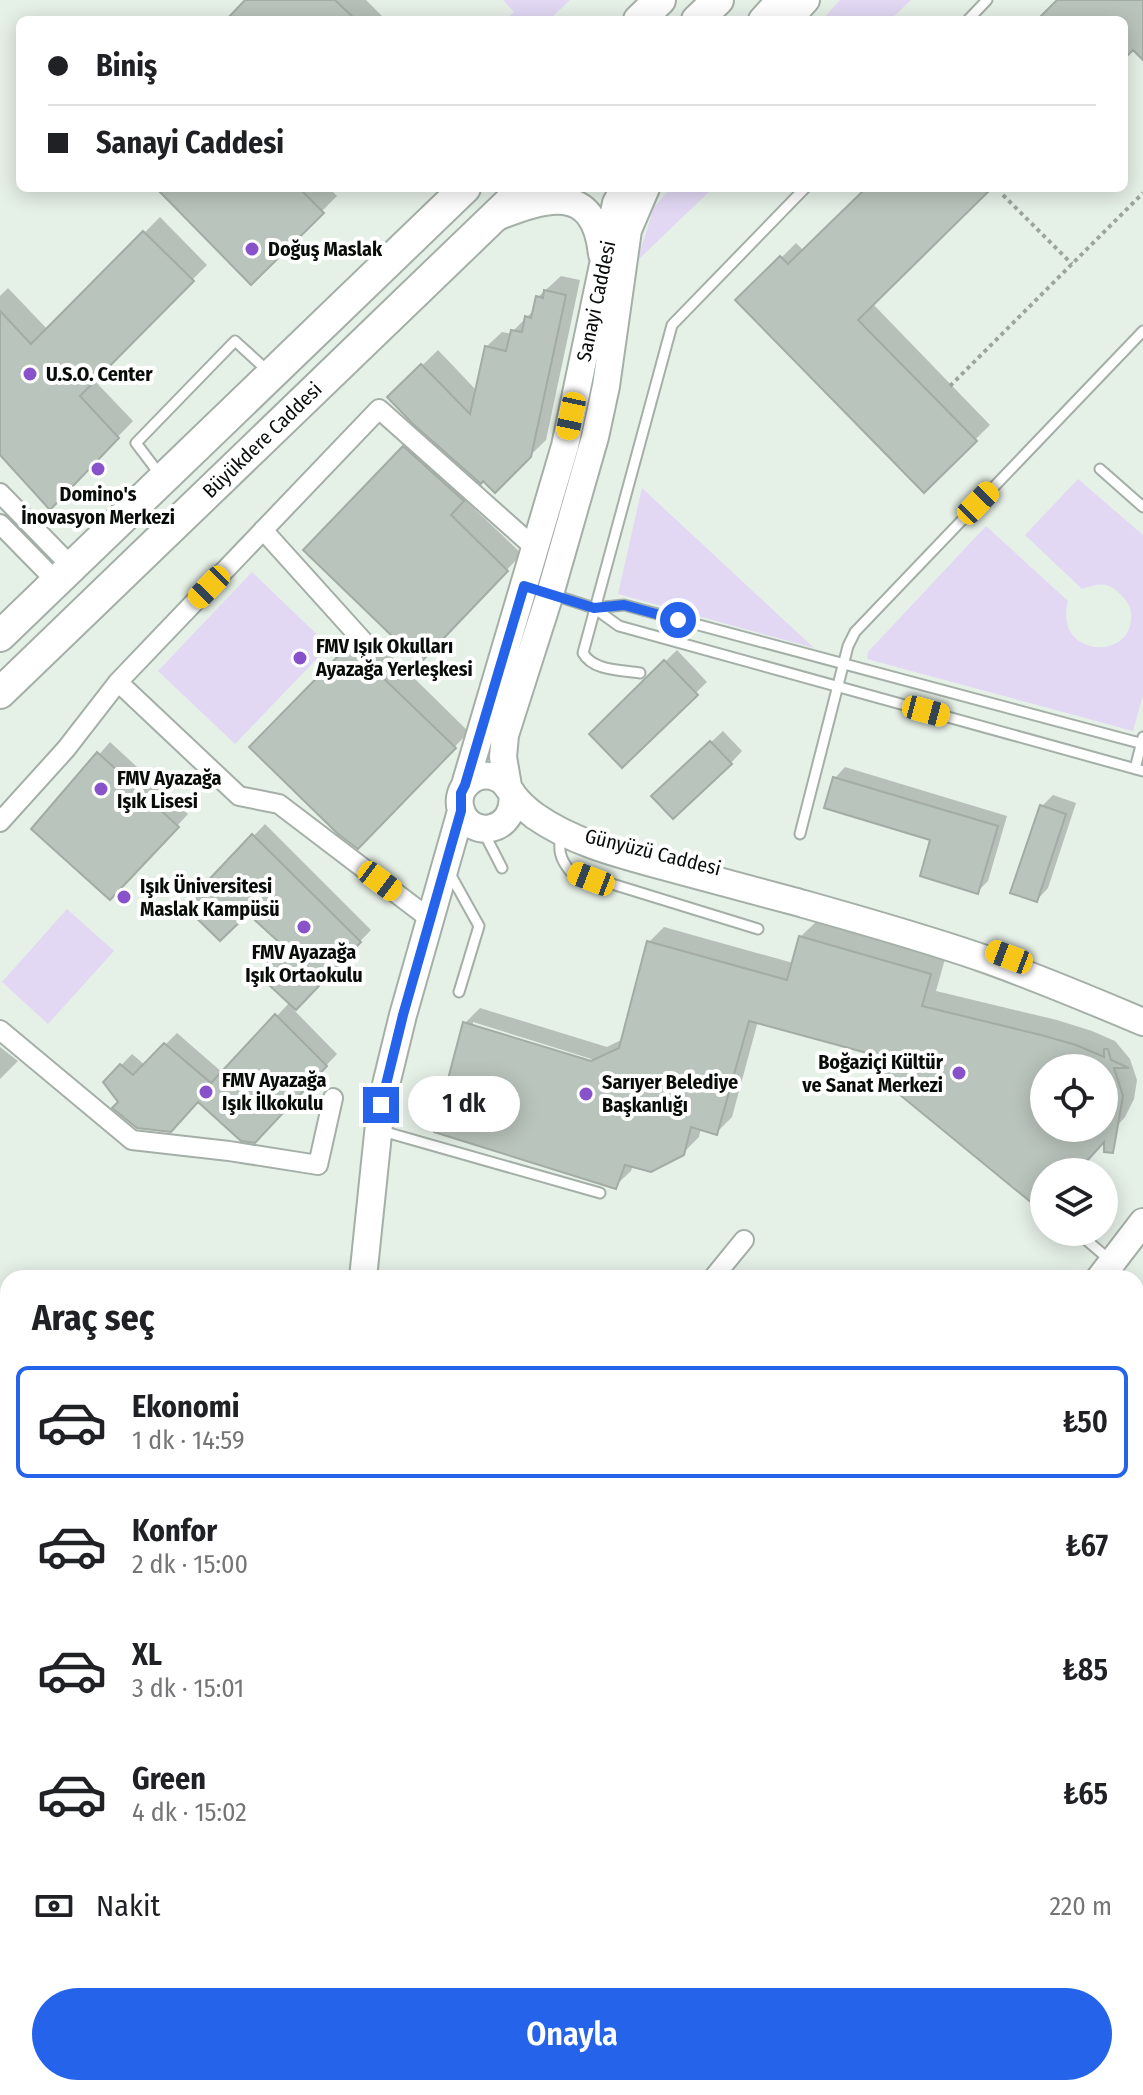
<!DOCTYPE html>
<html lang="tr">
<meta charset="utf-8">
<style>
body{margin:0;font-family:"Fira Sans Condensed",sans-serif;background:#f6f6f6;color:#202124;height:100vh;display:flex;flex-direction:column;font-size:30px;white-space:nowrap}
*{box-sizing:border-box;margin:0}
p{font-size:26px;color:#757577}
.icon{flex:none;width:44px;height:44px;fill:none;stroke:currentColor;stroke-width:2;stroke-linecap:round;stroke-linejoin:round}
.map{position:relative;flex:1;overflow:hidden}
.panel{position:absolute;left:0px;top:1270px;width:1144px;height:826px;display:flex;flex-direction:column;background:#fff;border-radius:24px 24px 0 0;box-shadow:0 4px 20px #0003}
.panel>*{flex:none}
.top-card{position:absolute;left:16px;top:16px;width:1112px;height:176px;border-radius:12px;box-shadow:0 4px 20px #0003;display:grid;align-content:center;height:176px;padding:0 32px;background:#fff}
.buttons{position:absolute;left:1030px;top:1054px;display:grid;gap:16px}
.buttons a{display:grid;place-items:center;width:88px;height:88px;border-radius:50%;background:#fff;box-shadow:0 4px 20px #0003;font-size:40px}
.end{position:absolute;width:36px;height:36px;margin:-18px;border:10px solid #2563eb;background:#fff;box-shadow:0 0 0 4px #fff}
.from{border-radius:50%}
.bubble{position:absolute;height:56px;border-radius:28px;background:#fff;box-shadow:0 4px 20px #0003;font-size:26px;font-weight:600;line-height:56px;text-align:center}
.car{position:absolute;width:24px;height:48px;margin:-24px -12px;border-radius:10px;box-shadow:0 0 6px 2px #0007;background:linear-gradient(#f5c518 24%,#345 0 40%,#f5c518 0 76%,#345 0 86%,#f5c518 0)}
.top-card b{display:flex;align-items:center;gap:28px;height:76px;font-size:30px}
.top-card b+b{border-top:2px solid #e0e0e0}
.top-card i{width:20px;height:20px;background:#202124}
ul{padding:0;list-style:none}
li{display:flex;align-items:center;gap:24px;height:112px;margin:0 16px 12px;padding:0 16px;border:4px solid transparent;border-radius:12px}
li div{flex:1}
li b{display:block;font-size:30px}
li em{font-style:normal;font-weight:600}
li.selected{border-color:#2563eb}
li>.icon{width:72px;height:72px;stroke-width:1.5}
h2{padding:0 32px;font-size:36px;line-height:96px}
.pay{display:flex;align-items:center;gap:20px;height:88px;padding:0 32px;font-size:30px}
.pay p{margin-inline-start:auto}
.primary-button{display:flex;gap:16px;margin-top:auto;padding:16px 32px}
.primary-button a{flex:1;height:92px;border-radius:48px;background:#2563eb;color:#fff;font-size:32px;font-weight:600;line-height:92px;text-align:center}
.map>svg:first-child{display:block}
.grass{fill:#e2d8f4}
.shadow{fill:#0003;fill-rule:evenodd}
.building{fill:#b9c4bc;stroke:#a2aca4;stroke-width:2;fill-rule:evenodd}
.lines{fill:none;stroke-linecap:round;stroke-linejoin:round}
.lane-casing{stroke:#a4afa7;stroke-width:13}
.street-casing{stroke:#a4afa7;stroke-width:22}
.secondary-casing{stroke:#a4afa7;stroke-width:30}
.primary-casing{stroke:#a4afa7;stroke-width:34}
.path{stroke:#9da59e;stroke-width:4;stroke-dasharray:4 4;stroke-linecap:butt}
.lane{stroke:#fff;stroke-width:9}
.street{stroke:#fff;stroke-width:18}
.secondary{stroke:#fff;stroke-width:26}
.primary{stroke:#fff;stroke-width:30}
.route{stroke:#2563eb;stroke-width:10}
.poi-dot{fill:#8852ca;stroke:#fff;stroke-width:3}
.labels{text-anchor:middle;stroke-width:8;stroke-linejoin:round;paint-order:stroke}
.poi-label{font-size:20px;font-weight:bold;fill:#090d0a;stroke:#fff;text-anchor:start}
.street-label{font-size:20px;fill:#090d0a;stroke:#fff}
</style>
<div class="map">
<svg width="1143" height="2095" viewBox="0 0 1143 2095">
<rect width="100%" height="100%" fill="#e5f0e7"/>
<!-- grass -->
<path class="grass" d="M 503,0 L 570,0 L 549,20 L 505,20 L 514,12 Z
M 840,0 L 911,0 L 890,20 L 822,20 Z
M 671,188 L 713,188 L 637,261 L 654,207 Z
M 1078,479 L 1143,535 L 1143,695 L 1133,731 L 867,659 L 868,652 L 986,526 L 1068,601 C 1053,656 1129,662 1131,619 C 1132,610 1129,603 1122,596 C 1108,581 1101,583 1082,589 L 1025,535 Z
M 642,488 L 814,648 L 618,594 Z
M 252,572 L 329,646 L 235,744 L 158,671 Z
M 67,909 L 114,951 L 48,1024 L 2,982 Z"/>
<!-- shadow -->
<path class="shadow" d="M 248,0 L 366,0 L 386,20 L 229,20 Z
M 159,188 L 329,188 L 337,196 L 251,282 Z
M 868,188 L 989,188 L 872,303 L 990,425 L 924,490 L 738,301 L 796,243 L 804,251 Z
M 160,217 L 207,265 L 93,379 L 133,421 L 50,507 L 0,452 L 0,296 L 8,288 L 48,330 Z
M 561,276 L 580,280 L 546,440 L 495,490 L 390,397 L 438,350 L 477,391 L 486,347 L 502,332 L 512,334 L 513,331 L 535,309 L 538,297 Z
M 419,433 L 478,485 L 464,499 L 522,554 L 420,660 L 306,550 Z
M 366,631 L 469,732 L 358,846 L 252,747 Z
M 677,650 L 707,682 L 622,765 L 591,734 Z
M 723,731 L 742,751 L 731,763 L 665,785 Z
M 110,742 L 188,814 L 122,886 L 34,829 Z
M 845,767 L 1007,816 L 988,881 L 978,891 L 933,838 L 835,778 Z
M 1053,795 L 1076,803 L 1048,888 L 1037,900 L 1042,806 Z
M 265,824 L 371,930 L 294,1010 L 337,1054 L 266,1129 L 199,1100 L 120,1102 L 105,1082 L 132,1054 L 145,1065 L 177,1033 L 223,1073 L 290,1002 L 284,944 L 248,911 L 187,906 Z
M 816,922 L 945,959 L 936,991 L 1057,1020 L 1092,1031 L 1115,1041 L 1130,1059 L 1137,1080 L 1134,1099 L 1125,1117 L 1077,1172 L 1044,1172 L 1044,1207 L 881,1055 L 758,1021 L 732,1117 L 717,1132 L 701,1128 L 699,1137 L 683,1153 L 633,1165 L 631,1171 L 615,1186 L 465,1023 L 480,1008 L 607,1047 L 623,1039 L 649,942 L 664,927 L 793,963 L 800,937 ZM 473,1022 L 601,1062 L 600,1066 L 473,1027 ZM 1044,1068 L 1104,1068 L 1104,1128 L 1044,1128 Z
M 0,1047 L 18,1061 L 0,1079 Z
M 1138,2001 L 1143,2005 L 1143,2087 L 1136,2082 L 1136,2003 Z
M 513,2088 L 640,2088 L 647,2092 L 650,2091 L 650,2088 L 783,2088 L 791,2095 L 507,2095 Z
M 898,2088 L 954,2088 L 963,2095 L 891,2095 Z"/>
<!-- building -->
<path class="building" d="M 245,0 L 335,0 L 356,20 L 226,20 Z
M 1057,0 L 1143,0 L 1143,60 L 1133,50 L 1124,59 L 1124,20 L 1037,20 Z
M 156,188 L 299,188 L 324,213 L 251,285 Z
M 866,188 L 992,188 L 858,320 L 977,441 L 924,493 L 735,300 L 780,256 L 788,264 Z
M 143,231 L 194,281 L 80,396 L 119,438 L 50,510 L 0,455 L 0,311 L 31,344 Z
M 544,290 L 566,295 L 531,457 L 495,493 L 483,481 L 481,484 L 413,424 L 387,397 L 421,364 L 470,414 L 485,346 L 506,351 L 511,330 L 522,332 L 525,316 L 531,318 L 536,296 L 543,298 Z
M 403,446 L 464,501 L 451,515 L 508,571 L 420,663 L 303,550 Z
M 349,645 L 456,748 L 358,849 L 338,834 L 249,747 Z
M 664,660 L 698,695 L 622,768 L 589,734 Z
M 710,741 L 732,764 L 673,819 L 651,796 Z
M 97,752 L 179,827 L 110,900 L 31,829 Z
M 833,777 L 998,826 L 978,894 L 920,876 L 930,840 L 824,808 Z
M 1040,805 L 1066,814 L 1037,902 L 1010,893 Z
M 252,834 L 361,942 L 296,1010 L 257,974 L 281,944 L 248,914 L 220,941 L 184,906 Z
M 799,936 L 931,974 L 922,1006 L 1041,1035 L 1076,1045 L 1104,1057 L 1104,1049 L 1108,1049 L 1111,1060 L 1129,1068 L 1114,1068 L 1123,1096 L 1113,1153 L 1104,1152 L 1104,1142 L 1077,1172 L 1044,1172 L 1044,1213 L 872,1072 L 878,1056 L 749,1021 L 717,1135 L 691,1127 L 684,1155 L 651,1172 L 625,1165 L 616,1189 L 434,1132 L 463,1022 L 591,1061 L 619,1048 L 647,941 L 787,980 ZM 1044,1068 L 1104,1068 L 1104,1128 L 1044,1128 Z
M 275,1014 L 327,1066 L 255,1143 L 241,1141 L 198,1102 L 171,1132 L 137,1128 L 112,1108 L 118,1102 L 103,1082 L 120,1064 L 133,1075 L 164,1043 L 211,1083 Z"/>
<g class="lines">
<defs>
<path id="lane" d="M 968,20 L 987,0
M 1100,469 L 1143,507
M 161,476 L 136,443 L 235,341 L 269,372
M 554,595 L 594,608
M 640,673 C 621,670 593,671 583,653 L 672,325 L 805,188
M 1143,744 L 624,605 L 594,608 L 619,626 L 1143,771
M 1135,769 L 1143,737
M 483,831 L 502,868
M 561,834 C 558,850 560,859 570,871 L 758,929
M 800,834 L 848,646 L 855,632 L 1143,331
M 449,872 L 479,926 L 459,992
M 382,1131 L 600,1193
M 1077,1232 L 1111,1261
M 814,2088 L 823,2095
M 437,2095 L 443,2088
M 635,2095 L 641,2088"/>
<path id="street" d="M 0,493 L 72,567
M 0,524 L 56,581
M 263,530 L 364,642
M 118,682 L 239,796 L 279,804 L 430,919
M 0,822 L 66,749 L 118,682 L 379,409 L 535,548
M 0,1030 L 132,1140 L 229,1151 L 318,1165 L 333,1098
M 713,1278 L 744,1240
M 0,1806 L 8,1806
M 0,2089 L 8,2080"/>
<path id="secondary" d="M 762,20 L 780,0
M 788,20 L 806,0
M 494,218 C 545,198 594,181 602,254
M 465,785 L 565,446 L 616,203 L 624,188
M 508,786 L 503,757 L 505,735 L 550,594 L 595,437 L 606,386 L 628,230 L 646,188
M 512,793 C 518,832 470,841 461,810 C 454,788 476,769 497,778 C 505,781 508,788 513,795 C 519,803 527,810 535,816 C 575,844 623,855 670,868 C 711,879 752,890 793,901 C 857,919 922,937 985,959 C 1038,978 1091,1000 1143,1022
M 363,1278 L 381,1105 L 403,1015 L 461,811
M 1100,1278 L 1143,1222
M 1136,1407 L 1138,1425 L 1143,1443
M 164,2088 L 187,2095
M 308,2088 L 312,2095
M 241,2095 L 253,2088
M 349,2095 L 357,2088
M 392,2095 L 396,2088"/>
<path id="primary" d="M 639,20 L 660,0
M 697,20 L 718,0
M 0,636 L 465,188
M 0,693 L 524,188
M 0,1984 L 8,2015
M 0,2040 L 8,2047
M 59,2088 L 68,2095
M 112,2088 L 123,2095"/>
</defs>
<!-- lane casing -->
<use href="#lane" class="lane-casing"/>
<!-- street casing -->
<use href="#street" class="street-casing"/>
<!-- secondary casing -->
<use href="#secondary" class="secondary-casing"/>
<!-- primary casing -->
<use href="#primary" class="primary-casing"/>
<!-- path -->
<path class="path" d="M 1003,195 L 1072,264
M 950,386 L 1143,193"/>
<!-- lane -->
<use href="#lane" class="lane"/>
<!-- street -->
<use href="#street" class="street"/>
<!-- secondary -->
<use href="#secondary" class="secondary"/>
<!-- primary -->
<use href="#primary" class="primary"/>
</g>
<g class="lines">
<!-- route -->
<path class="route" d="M 381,1105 L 403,1015 L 461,811 L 461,793 L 465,785 L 524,586 L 594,608 L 624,605 L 678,620"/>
</g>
<!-- markers -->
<g class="poi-dot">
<circle cx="252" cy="249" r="8"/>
<circle cx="30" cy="374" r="8"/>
<circle cx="98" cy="469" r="8"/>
<circle cx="300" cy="658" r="8"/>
<circle cx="101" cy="789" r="8"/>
<circle cx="124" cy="897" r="8"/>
<circle cx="304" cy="927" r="8"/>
<circle cx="959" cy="1073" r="8"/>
<circle cx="206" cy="1092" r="8"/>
<circle cx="586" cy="1094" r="8"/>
</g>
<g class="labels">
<!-- poi labels -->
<g class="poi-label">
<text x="268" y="256">Doğuş Maslak</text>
<text x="46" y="381">U.S.O. Center</text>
<text x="98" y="501" text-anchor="middle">Domino's<tspan x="98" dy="23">İnovasyon Merkezi</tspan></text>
<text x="316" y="653">FMV Işık Okulları<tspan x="316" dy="23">Ayazağa Yerleşkesi</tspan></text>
<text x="117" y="785">FMV Ayazağa<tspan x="117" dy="23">Işık Lisesi</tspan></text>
<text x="140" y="893">Işık Üniversitesi<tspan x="140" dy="23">Maslak Kampüsü</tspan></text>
<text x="304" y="959" text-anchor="middle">FMV Ayazağa<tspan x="304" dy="23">Işık Ortaokulu</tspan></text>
<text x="943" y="1069" text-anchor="end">Boğaziçi Kültür<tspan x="943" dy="23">ve Sanat Merkezi</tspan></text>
<text x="222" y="1087">FMV Ayazağa<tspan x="222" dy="23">Işık İlkokulu</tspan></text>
<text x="602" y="1089">Sarıyer Belediye<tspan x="602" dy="23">Başkanlığı</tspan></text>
</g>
<!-- street labels -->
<g class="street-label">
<text transform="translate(596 301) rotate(-78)" y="7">Sanayi Caddesi</text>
<text transform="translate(262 440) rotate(-44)" y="7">Büyükdere Caddesi</text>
<text transform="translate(653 852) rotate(14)" y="7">Günyüzü Caddesi</text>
</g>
</g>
</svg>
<div class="buttons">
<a><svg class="icon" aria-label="locate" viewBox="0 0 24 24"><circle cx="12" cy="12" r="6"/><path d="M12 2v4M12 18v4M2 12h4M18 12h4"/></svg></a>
<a><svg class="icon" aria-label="layers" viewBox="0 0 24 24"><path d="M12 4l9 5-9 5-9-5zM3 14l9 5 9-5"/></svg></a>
</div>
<i class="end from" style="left:678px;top:620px"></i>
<i class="end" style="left:381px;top:1105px"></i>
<div class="bubble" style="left:408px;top:1076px;width:112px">1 dk</div>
<i class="car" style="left:571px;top:416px;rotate:192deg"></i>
<i class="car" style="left:978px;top:503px;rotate:44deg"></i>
<i class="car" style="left:209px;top:587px;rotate:224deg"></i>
<i class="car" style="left:926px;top:711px;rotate:105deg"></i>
<i class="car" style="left:591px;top:879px;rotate:291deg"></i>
<i class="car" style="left:380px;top:881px;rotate:127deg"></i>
<i class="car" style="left:1009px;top:957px;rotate:291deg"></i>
<div class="top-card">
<b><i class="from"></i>Biniş</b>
<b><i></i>Sanayi Caddesi</b>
</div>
<section class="panel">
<h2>Araç seç</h2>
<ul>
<li class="selected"><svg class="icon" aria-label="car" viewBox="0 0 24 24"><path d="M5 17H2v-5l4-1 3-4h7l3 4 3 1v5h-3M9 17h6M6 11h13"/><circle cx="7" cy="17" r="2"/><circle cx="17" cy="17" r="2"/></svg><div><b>Ekonomi</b><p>1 dk · 14:59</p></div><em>₺50</em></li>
<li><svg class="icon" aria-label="car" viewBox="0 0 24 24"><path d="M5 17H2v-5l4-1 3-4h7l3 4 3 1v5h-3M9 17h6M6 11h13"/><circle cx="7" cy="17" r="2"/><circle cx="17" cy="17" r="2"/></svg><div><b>Konfor</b><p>2 dk · 15:00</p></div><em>₺67</em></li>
<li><svg class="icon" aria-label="car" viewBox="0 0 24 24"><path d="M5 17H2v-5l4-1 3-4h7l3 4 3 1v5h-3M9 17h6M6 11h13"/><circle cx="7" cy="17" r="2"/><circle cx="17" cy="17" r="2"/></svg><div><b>XL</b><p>3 dk · 15:01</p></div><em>₺85</em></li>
<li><svg class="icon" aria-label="car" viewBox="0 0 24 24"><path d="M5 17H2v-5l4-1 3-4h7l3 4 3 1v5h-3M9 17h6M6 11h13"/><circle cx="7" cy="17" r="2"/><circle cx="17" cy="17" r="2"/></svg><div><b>Green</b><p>4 dk · 15:02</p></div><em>₺65</em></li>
</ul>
<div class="pay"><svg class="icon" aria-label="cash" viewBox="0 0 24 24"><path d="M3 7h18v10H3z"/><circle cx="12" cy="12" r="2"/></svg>Nakit<p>220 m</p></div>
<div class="primary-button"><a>Onayla</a></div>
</section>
</div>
